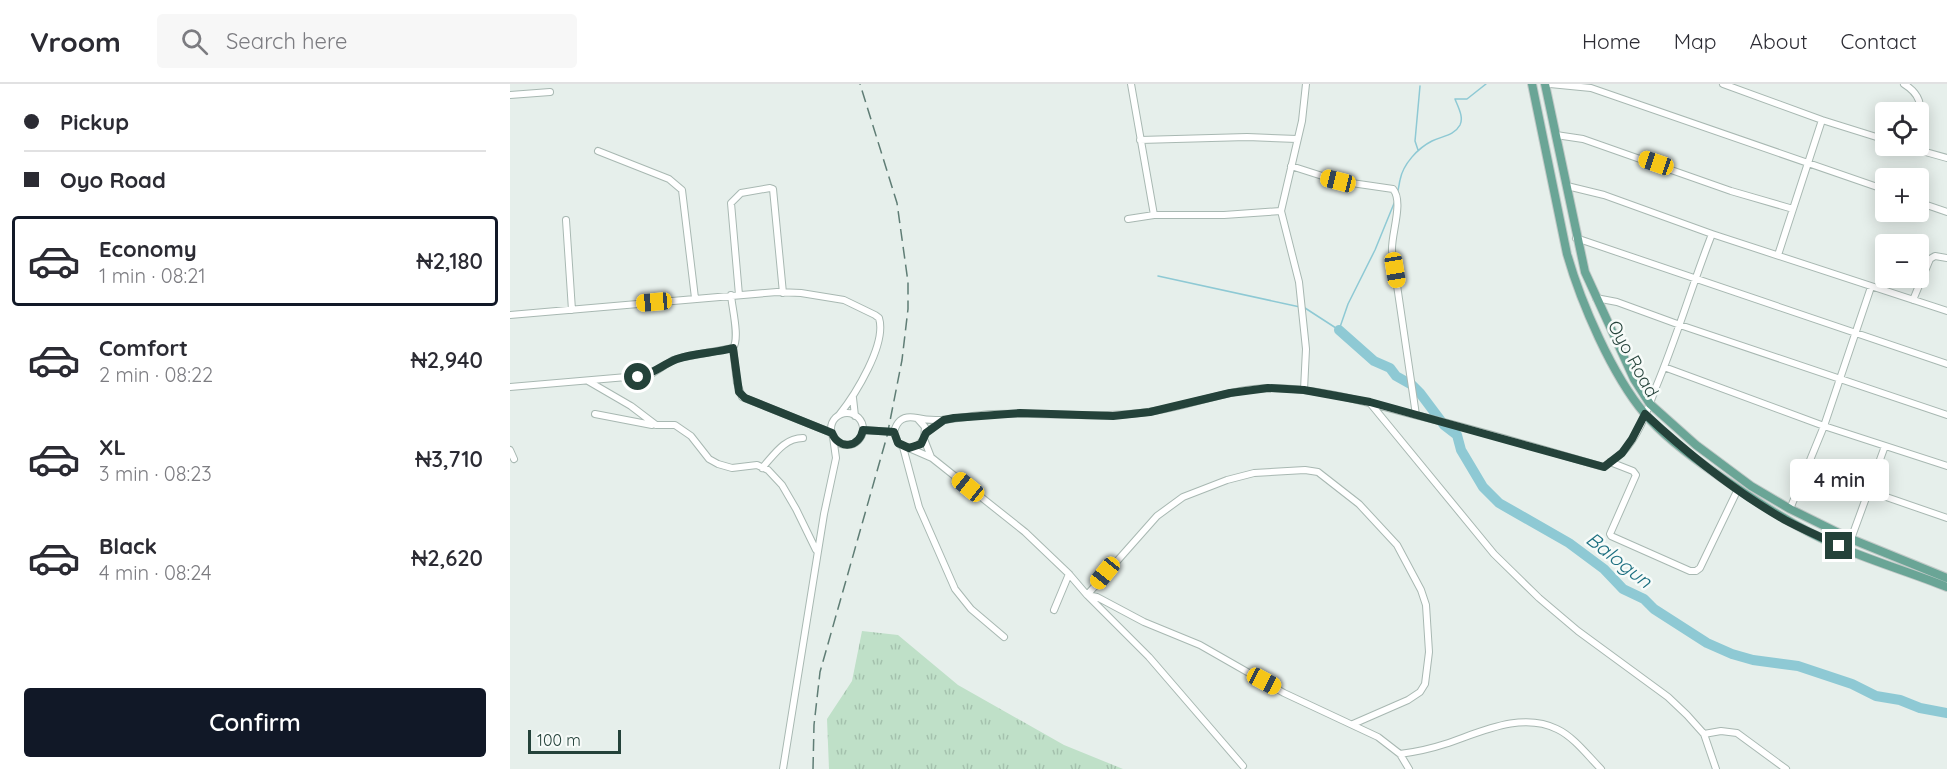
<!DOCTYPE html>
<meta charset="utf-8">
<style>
body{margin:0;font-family:Quicksand,sans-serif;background:#f7f7f7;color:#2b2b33;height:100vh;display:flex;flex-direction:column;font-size:22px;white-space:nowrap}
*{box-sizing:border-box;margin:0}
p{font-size:20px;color:#7c7c81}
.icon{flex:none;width:33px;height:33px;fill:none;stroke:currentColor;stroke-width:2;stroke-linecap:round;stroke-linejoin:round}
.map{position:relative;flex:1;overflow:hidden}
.side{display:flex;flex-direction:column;background:#fff;width:510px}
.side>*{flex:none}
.guide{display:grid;align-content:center;height:132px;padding:0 24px;background:#fff}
.fabs{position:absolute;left:1365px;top:18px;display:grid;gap:12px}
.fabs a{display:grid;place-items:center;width:54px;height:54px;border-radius:6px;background:#fff;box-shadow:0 3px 15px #0003;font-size:30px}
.scale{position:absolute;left:18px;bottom:15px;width:93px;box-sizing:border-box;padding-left:6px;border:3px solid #24423a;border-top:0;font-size:16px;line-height:21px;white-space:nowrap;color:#24423a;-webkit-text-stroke:4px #f7fbf9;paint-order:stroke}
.end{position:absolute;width:27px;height:27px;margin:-14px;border:8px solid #24423a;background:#fff;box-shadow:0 0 0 3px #fff}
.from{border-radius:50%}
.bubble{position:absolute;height:42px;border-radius:6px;background:#fff;box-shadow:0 3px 15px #0003;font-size:20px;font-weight:600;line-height:42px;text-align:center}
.car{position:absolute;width:18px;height:36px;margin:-18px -9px;border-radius:8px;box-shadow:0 0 4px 2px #0007;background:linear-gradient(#f5c518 24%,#345 0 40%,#f5c518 0 76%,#345 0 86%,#f5c518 0)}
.guide b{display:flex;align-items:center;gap:21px;height:57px;font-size:22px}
.guide b+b{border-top:2px solid #e1e1e2}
.guide i{width:15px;height:15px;background:#2b2b33}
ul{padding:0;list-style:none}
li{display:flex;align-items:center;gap:18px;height:90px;margin:0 12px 9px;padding:0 12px;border:3px solid transparent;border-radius:6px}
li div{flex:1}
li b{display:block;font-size:22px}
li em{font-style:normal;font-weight:600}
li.on{border-color:#111827}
li>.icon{width:54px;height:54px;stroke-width:1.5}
.action{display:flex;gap:12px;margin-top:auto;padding:12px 24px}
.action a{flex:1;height:69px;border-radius:6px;background:#111827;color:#fff;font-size:24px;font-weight:600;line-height:69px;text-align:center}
header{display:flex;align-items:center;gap:36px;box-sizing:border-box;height:84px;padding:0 30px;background:#fff;border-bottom:2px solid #e1e1e2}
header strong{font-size:28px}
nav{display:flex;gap:33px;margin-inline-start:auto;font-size:21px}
.search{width:420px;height:54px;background:#f7f7f7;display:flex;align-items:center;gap:15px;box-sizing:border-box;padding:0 21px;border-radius:6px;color:#7c7c81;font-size:22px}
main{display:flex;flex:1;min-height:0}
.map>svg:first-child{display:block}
.grass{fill:url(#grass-tufts)}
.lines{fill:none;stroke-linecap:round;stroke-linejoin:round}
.stream{stroke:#8ec9d4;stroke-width:1.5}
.river{stroke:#8ec9d4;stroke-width:10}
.minor-casing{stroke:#a8b8b2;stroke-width:8}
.major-casing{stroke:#c2cac8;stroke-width:10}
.minor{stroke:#fff;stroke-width:6}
.major{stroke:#6aa596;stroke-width:8}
.rail{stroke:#5f7d75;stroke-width:1.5;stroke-dasharray:12 6;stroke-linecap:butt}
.route{stroke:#24423a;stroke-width:8}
.labels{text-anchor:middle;stroke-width:5;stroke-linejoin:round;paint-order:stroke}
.street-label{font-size:18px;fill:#24423a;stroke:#f7fbf9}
.water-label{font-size:20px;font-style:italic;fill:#1c6f80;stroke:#f7fbf9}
</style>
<header>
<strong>Vroom</strong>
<div class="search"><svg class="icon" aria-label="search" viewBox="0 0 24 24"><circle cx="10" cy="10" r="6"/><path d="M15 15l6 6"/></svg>Search here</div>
<nav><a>Home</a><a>Map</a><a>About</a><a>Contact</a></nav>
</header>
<main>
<section class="side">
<div class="guide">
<b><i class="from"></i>Pickup</b>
<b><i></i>Oyo Road</b>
</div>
<ul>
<li class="on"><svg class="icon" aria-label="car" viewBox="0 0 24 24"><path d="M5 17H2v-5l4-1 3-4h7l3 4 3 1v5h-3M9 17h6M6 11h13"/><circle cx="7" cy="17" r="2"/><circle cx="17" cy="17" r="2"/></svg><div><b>Economy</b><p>1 min · 08:21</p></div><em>₦2,180</em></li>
<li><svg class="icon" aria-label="car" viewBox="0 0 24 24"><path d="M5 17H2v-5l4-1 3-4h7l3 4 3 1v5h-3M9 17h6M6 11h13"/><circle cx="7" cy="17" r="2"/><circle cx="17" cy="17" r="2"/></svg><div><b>Comfort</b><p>2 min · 08:22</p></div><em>₦2,940</em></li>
<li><svg class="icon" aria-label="car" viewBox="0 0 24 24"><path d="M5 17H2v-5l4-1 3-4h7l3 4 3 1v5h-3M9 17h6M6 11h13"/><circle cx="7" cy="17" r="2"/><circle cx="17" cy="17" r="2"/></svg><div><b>XL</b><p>3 min · 08:23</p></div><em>₦3,710</em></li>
<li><svg class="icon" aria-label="car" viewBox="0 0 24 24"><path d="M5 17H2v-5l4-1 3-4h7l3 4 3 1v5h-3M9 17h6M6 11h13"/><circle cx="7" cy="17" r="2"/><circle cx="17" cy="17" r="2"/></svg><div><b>Black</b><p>4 min · 08:24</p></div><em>₦2,620</em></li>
</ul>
<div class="action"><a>Confirm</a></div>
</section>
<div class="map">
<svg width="1437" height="685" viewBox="0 0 1437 685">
<defs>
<pattern id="grass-tufts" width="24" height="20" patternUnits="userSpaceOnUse" patternTransform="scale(1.5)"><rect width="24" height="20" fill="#bfe0c8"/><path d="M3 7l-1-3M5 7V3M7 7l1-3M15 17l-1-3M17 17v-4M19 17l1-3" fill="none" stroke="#a4c1ad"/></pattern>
</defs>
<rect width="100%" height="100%" fill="#e6efeb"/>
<!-- grass -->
<path class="grass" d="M 352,547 L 388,551 L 448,601 L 554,661 L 613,685 L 319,685 L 317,635 L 342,597 Z"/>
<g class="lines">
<!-- stream -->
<path class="stream" d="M 908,66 L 905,57 L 910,2
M 887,109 C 889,105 889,100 890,96 C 893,80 908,64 922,57 C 932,52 944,52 950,41 C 954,33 948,23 945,15 L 957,15 L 976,0
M 648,192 L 790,223
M 795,224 L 829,246 L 838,220 L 865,166 L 885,117"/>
<!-- river -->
<path class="river" d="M 829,246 L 864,277 L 880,284 L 886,292 L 902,301 L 910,309 L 934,341 L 947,351 L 951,366 L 973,403 L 989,419 L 1059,459 L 1094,485 L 1113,505 L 1134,515 L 1144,525 L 1197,559 L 1222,570 L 1243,576 L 1288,582 L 1342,600 L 1366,612 L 1390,616 L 1410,624 L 1437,629"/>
<defs>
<path id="minor" d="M 621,0 L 644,131
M 1040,0 L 1081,4 L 1376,106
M 1213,0 L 1312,36 L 1376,56
M 1394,0 C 1410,10 1413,21 1408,39
M 0,11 L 40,8
M 1046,51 L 1073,55 L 1221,107 L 1283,125
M 630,56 L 737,53 L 787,55
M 1394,62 L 1437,74
M 88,67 L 159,95 L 172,106 L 185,214
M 781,82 L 828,97 L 883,105 C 894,118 881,150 882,167 L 906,331
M 1057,102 L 1094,111 L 1202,150 L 1437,227
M 1408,118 L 1437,128
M 618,135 L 644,131 L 714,131 L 771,127
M 56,136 L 62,226
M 1066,154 L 1437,280
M 1268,171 L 1312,36
M 229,211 L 221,119 L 231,109 L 260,104 L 263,105 L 273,209
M 1086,214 L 1107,218 L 1170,241 L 1437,331
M 1403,216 L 1420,175 L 1425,172 L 1437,174
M 0,231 L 267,208 L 291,209 L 334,216 L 365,231 L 369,234 C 377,260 345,311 329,331
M 223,264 L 227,299 L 232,313 L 322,349
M 1154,283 L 1314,342 L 1437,382
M 78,297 L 121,322 L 146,341 L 165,341 L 181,352 L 199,375 L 208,380 L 222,384 L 247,381 L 258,386 L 272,401 L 286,425 L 306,466
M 0,303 L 140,291 L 163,276 L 174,273 L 223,264 C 230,254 222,224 221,211
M 794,306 L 796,265 L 789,198 L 771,127 L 792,37 L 796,0
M 343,314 L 345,332
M 860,319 L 984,470 L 1029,514 L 1068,547 L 1158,613 L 1177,631 L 1194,650 L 1206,685
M321 345a16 16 0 1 1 32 0a16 16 0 1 1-32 0Z
M 85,330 L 142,341
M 407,334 C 432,340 457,331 483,330 C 535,328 587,335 638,328 C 678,323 717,305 758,304 C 808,303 857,319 905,331 C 969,346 1031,365 1094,383 C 1100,378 1107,374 1112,369 C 1129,352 1138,325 1146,303 C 1167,253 1182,201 1202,150
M 353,346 L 384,348
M 416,349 L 433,336
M 414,355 L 421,373
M 393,363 L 406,363 L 414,355 L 415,343 L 407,334 C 394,331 387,336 384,348 L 388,359 L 393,363 L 409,423 L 445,505 L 461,525 L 494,553
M 399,364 L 422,374 L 515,448 L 559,490 L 577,511 L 587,513 L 634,538 L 690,561 L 774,609 L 868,653 L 890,670 L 899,685
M 0,366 L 4,375
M 1100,378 L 1123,387 L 1126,391 L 1100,450 L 1101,452 L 1180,487 L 1186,487 L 1190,484 L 1228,405
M 252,384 C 264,371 274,354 293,354
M 1359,407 L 1437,434
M 1280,425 L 1314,342 L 1361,203
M 1341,455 L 1375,362
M 544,526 L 559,490
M 1194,650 L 1211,647 L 1227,649 L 1276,685
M 890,670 C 905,668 920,665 935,660 C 969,649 1011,627 1047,645 C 1064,653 1078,672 1091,685
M 733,682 L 639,573 L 577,511 L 647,432 L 673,413 L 717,396 L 744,389 L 795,386 L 808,388 L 849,420 L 887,461 L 911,506 L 916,521 L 919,568 L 915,600 L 910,608 L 898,616 L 843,640
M 273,685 L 314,430 L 326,374 L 323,353"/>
<path id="major" d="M 1022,0 L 1057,170 C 1071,219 1102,291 1135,330 C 1154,353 1183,374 1208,391 C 1247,418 1286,444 1330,463 C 1365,478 1402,489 1437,503
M 1035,0 L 1075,188 L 1124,295 L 1140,320 L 1186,361 L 1241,402 L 1280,425 L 1341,455 L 1437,494"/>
</defs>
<!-- minor casing -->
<use href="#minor" class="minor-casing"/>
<!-- major casing -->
<use href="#major" class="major-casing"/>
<!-- minor -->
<use href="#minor" class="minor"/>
<!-- major -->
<use href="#major" class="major"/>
<!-- rail -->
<path class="rail" d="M 303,685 L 304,641 L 310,588 L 377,352 L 392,276 L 398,225 L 398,198 L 387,119 L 350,0"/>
</g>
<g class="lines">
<!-- route -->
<path class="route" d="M 128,293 C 144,290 153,280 167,275 C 185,269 205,269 223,264 L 229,308 L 235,314 L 322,349 C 329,366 349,364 353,346 L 384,348 L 388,359 L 399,364 L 411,360 L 416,349 L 434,336 L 444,334 L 510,329 L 603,332 L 640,328 L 720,309 L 758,304 L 794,306 L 860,318 L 1094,383 L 1112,369 L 1122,355 L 1135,330 C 1178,370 1224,407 1275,436 C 1292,445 1311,453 1329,462"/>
</g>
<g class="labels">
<!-- street labels -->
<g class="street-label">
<text transform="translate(1123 275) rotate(61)" y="6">Oyo Road</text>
</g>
<!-- water labels -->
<g class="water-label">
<text transform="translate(1109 476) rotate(38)" y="7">Balogun</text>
</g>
</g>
</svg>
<div class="fabs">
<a><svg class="icon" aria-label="locate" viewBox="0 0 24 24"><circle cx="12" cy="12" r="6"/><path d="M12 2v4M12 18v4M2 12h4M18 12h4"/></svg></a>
<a>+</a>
<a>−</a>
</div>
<div class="scale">100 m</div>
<i class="end from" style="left:128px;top:293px"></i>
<i class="end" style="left:1329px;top:462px"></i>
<div class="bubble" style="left:1280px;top:375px;width:99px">4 min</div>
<i class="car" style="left:1146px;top:79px;rotate:289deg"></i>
<i class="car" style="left:828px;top:97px;rotate:284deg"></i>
<i class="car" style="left:885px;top:186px;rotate:171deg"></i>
<i class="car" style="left:144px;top:218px;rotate:265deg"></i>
<i class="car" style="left:458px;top:403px;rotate:309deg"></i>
<i class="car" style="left:595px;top:489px;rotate:219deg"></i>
<i class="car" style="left:754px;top:597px;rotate:118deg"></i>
</div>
</main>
